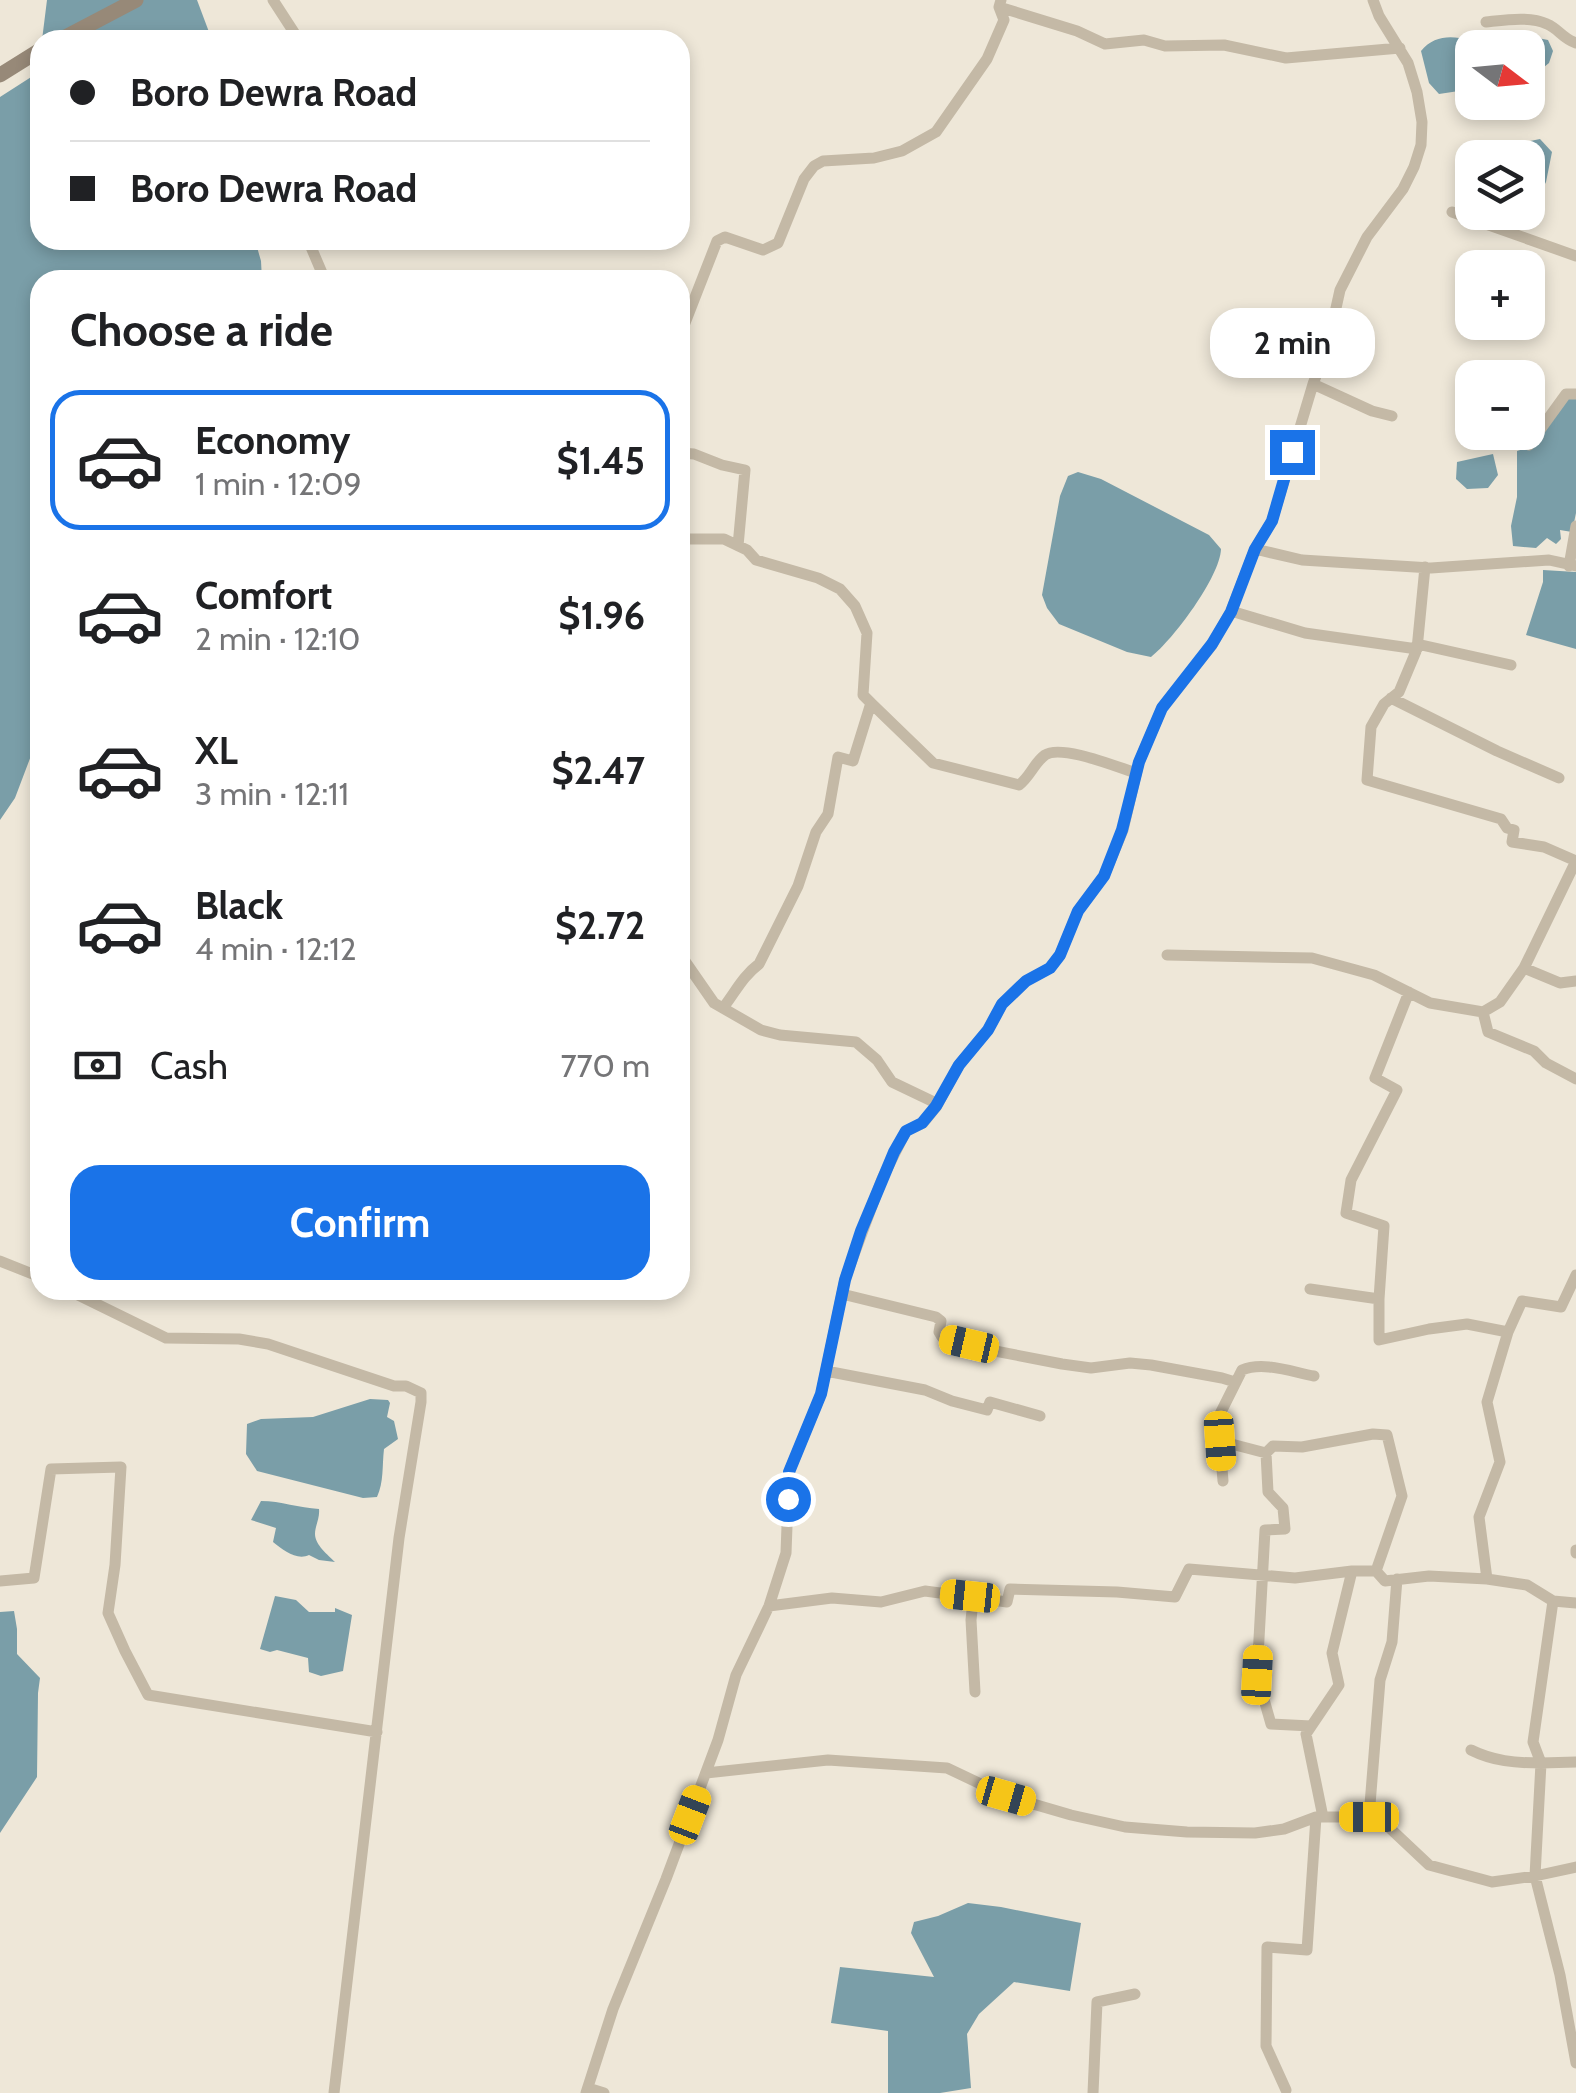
<!DOCTYPE html>
<meta charset="utf-8">
<style>
body{margin:0;font-family:Cabin,sans-serif;background:#f6f6f6;color:#202124;height:100vh;display:flex;flex-direction:column;font-size:38px;white-space:nowrap}
*{box-sizing:border-box;margin:0}
p{font-size:32px;color:#757577}
.icon{flex:none;width:55px;height:55px;fill:none;stroke:currentColor;stroke-width:2;stroke-linecap:round;stroke-linejoin:round}
.map{position:relative;flex:1;overflow:hidden}
.details{position:absolute;left:30px;top:270px;width:660px;height:1030px;display:flex;flex-direction:column;background:#fff;border-radius:30px;box-shadow:0 5px 15px #0003}
.details>*{flex:none}
.hud{position:absolute;left:30px;top:30px;width:660px;height:220px;border-radius:30px;box-shadow:0 5px 15px #0003;display:grid;align-content:center;height:220px;padding:0 40px;background:#fff}
.needle{width:65px;rotate:106deg}
.controls{position:absolute;left:1455px;top:30px;display:grid;gap:20px}
.controls a{display:grid;place-items:center;width:90px;height:90px;border-radius:20px;background:#fff;box-shadow:0 5px 15px #0003;font-size:50px}
.end{position:absolute;width:45px;height:45px;margin:-22px;border:12px solid #1a73e8;background:#fff;box-shadow:0 0 0 5px #fff}
.from{border-radius:50%}
.bubble{position:absolute;height:70px;border-radius:30px;background:#fff;box-shadow:0 5px 15px #0003;font-size:32px;font-weight:700;line-height:70px;text-align:center}
.car{position:absolute;width:30px;height:60px;margin:-30px -15px;border-radius:12px;box-shadow:0 0 8px 2px #0007;background:linear-gradient(#f5c518 24%,#345 0 40%,#f5c518 0 76%,#345 0 86%,#f5c518 0)}
.hud b{display:flex;align-items:center;gap:35px;height:95px;font-size:38px}
.hud b+b{border-top:2px solid #e0e0e0}
.hud i{width:25px;height:25px;background:#202124}
ul{padding:0;list-style:none}
li{display:flex;align-items:center;gap:30px;height:140px;margin:0 20px 15px;padding:0 20px;border:5px solid transparent;border-radius:30px}
li div{flex:1}
li b{display:block;font-size:38px}
li em{font-style:normal;font-weight:700}
li.active{border-color:#1a73e8}
li>.icon{width:90px;height:90px;stroke-width:1.5}
h2{padding:0 40px;font-size:45px;line-height:120px}
.pay{display:flex;align-items:center;gap:25px;height:110px;padding:0 40px;font-size:38px}
.pay p{margin-inline-start:auto}
.button{display:flex;gap:20px;margin-top:auto;padding:20px 40px}
.button a{flex:1;height:115px;border-radius:30px;background:#1a73e8;color:#fff;font-size:40px;font-weight:700;line-height:115px;text-align:center}
.map>svg:first-child{display:block}
.water{fill:#7a9ea8}
.lines{fill:none;stroke-linecap:round;stroke-linejoin:round}
.street{stroke:#c4b9a6;stroke-width:11}
.secondary{stroke:#978978;stroke-width:15}
.route{stroke:#1a73e8;stroke-width:12}
</style>
<div class="map">
<svg width="1576" height="2093" viewBox="0 0 1576 2093">
<rect width="100%" height="100%" fill="#eee7d8"/>
<!-- water -->
<path class="water" d="M 47,0 L 197,0 L 212,40 L 42,40 Z
M 1512,33 L 1548,40 L 1553,51 L 1549,63 L 1528,80 L 1528,48 L 1472,48 L 1472,89 L 1439,94 L 1429,83 L 1421,51 C 1438,30 1464,37 1486,46 Z
M 40,62 L 40,240 L 255,240 L 261,261 L 262,280 L 40,280 L 40,732 L 15,798 L 0,820 L 0,97 L 39,72 Z
M 1540,139 L 1552,152 L 1546,182 L 1536,201 L 1528,198 L 1528,158 L 1515,157 L 1520,143 Z
M 1566,397 L 1576,397 L 1576,513 L 1572,532 L 1560,530 L 1561,539 L 1556,544 L 1547,538 L 1536,548 L 1513,546 L 1511,526 L 1517,497 L 1517,451 L 1530,447 Z
M 1493,454 L 1498,475 L 1488,488 L 1467,489 L 1456,479 L 1457,462 Z
M 1078,472 L 1101,479 L 1209,535 L 1221,549 C 1220,577 1173,640 1151,657 L 1127,652 L 1059,624 L 1047,608 L 1042,595 L 1060,496 L 1068,476 Z
M 1543,570 L 1576,572 L 1576,649 L 1526,635 L 1543,582 Z
M 370,1399 L 388,1400 L 390,1403 L 387,1417 L 394,1421 L 398,1439 L 384,1449 C 382,1466 384,1482 377,1497 L 363,1498 L 257,1471 L 246,1454 L 247,1424 L 261,1419 L 313,1417 Z
M 261,1501 C 281,1501 299,1508 319,1509 C 320,1518 315,1526 315,1534 C 315,1545 328,1555 335,1562 L 319,1560 L 309,1555 C 297,1561 283,1550 273,1542 L 276,1528 L 251,1520 Z
M 275,1596 L 296,1600 L 309,1612 L 335,1612 L 335,1608 L 352,1615 L 343,1671 L 321,1676 L 309,1672 L 308,1658 L 277,1650 L 270,1652 L 260,1649 Z
M 14,1611 L 17,1629 L 17,1654 L 40,1678 L 38,1693 L 37,1777 L 0,1833 L 0,1612 Z
M 968,1903 L 1001,1907 L 1081,1923 L 1070,1991 L 1014,1982 L 979,2014 L 967,2034 L 971,2088 L 940,2093 L 888,2093 L 888,2031 L 831,2023 L 840,1967 L 934,1977 L 911,1933 L 914,1922 L 938,1916 Z"/>
<g class="lines">
<!-- street -->
<path class="street" d="M 273,0 L 297,37 L 296,40
M 999,7 L 1077,31 L 1105,44 L 1144,40 L 1165,46 L 1224,45 L 1286,58 L 1400,48
M 1486,22 C 1505,20 1530,16 1547,24 C 1559,29 1562,38 1576,43
M 1452,212 L 1576,256
M 308,240 L 325,280
M 685,323 L 717,241 L 725,237 L 763,250 L 778,243 L 804,179 L 814,166 L 823,161 L 874,158 L 902,151 L 936,132 L 987,59 L 1004,20 L 999,7 L 1001,0
M 1313,384 L 1372,411 L 1392,416
M 1529,445 L 1566,394 L 1576,394
M 680,453 L 694,454 L 722,465 L 745,470 L 738,546
M 680,539 L 724,539 L 747,550 L 756,560 L 818,578 L 840,589 L 855,606 L 867,633 L 863,695 L 871,703 L 853,761 L 838,757 L 828,814 L 816,832 L 798,886 L 759,964 C 743,976 736,991 723,1008
M 1255,549 L 1302,560 L 1431,568 L 1549,560 L 1576,566
M 1569,566 L 1576,526
M 1231,611 L 1305,633 L 1417,649 L 1425,567
M 1417,644 L 1511,665
M 1391,698 L 1497,751 L 1559,778
M 871,703 L 933,763 L 1019,785 C 1030,777 1034,763 1045,755 C 1061,744 1117,767 1136,773
M 680,954 L 714,1003 L 761,1030 L 780,1035 L 856,1042 L 877,1060 L 892,1082 L 938,1104
M 1167,955 L 1312,958 L 1374,975 L 1430,1003 L 1483,1012 L 1500,1002 L 1524,968 L 1576,861 L 1544,847 L 1512,842 L 1514,830 L 1507,828 L 1501,819 L 1367,780 L 1371,727 L 1384,704 L 1399,692 L 1417,649
M 1524,968 L 1560,983 L 1576,981
M 1483,1012 L 1488,1032 L 1534,1051 L 1546,1063 L 1576,1079
M 0,1261 L 40,1277
M 1576,1275 L 1561,1307 L 1522,1301 L 1508,1332 L 1487,1402 L 1500,1462 L 1479,1517 L 1487,1579 L 1527,1585 L 1553,1601 L 1533,1742 L 1541,1763 L 1576,1762
M 1310,1289 L 1379,1299 L 1379,1340 L 1429,1329 L 1467,1324 L 1508,1332
M 68,1290 L 166,1338 L 239,1339 L 268,1344 L 394,1386 L 406,1386 L 421,1393 L 421,1402 L 399,1538 L 334,2093
M 842,1294 L 936,1317 L 941,1321 L 939,1332 L 942,1337 L 995,1351 L 1062,1364 L 1091,1368 L 1130,1363 L 1151,1365 L 1222,1378 L 1235,1382
M 1379,1299 L 1384,1226 L 1346,1213 L 1351,1180 L 1397,1090 L 1375,1078 L 1409,992
M 826,1371 L 925,1390 L 952,1401 L 987,1410 L 990,1402 L 1040,1416
M 1220,1441 L 1266,1453 L 1273,1446 L 1302,1447 L 1373,1434 L 1387,1435 L 1402,1496 L 1376,1571 L 1385,1581 L 1429,1576 L 1487,1579
M 1266,1453 L 1268,1492 L 1283,1508 L 1285,1529 L 1265,1530 L 1257,1675 L 1271,1724 L 1311,1726
M 1223,1481 L 1218,1418 L 1242,1370 C 1263,1361 1292,1372 1314,1376
M 1576,1550 L 1576,1553
M 0,1581 L 34,1578 L 51,1469 L 121,1467 L 115,1565 L 108,1613 L 125,1651 L 148,1695 L 377,1732
M 971,1595 L 973,1601 L 971,1620 L 975,1692
M 1553,1601 L 1576,1603
M 769,1606 L 832,1598 L 881,1602 L 925,1591 L 1007,1602 L 1010,1589 L 1117,1592 L 1175,1597 L 1189,1569 L 1295,1578 L 1352,1571 L 1376,1571
M 1471,1750 C 1493,1761 1515,1763 1541,1763 L 1535,1876 L 1560,1975 L 1576,2063
M 706,1773 L 828,1760 L 947,1768 L 1006,1796 L 1071,1815 L 1125,1827 L 1187,1832 L 1255,1833 L 1284,1829 L 1316,1817 L 1378,1817 L 1429,1865 L 1492,1882 L 1535,1876 L 1576,1867
M 1323,1817 L 1306,1734 L 1339,1685 L 1332,1653 L 1352,1571
M 1369,1817 L 1380,1680 L 1392,1642 L 1397,1579
M 588,2088 L 604,2093
M 1286,2090 L 1266,2046 L 1267,1947 L 1307,1950 L 1316,1817
M 586,2093 L 613,2009 L 666,1879 L 718,1740 L 736,1675 L 769,1606 L 786,1553 L 789,1472 L 821,1394 L 845,1279 L 882,1179 L 906,1131 L 923,1123 L 936,1107 L 959,1065 L 988,1030 L 1002,1004 L 1026,981 L 1050,968 L 1060,955 L 1078,911 L 1104,876 L 1123,830 L 1139,762 L 1162,708 L 1212,645 L 1231,611 L 1255,549 L 1272,521 L 1313,384 L 1328,344 L 1340,290 L 1367,237 L 1403,189 L 1414,167 L 1421,145 L 1422,122 L 1417,92 L 1408,63 L 1379,16 L 1373,0
M 1093,2093 L 1097,2002 L 1135,1994"/>
<!-- secondary -->
<path class="secondary" d="M 60,40 L 136,0
M 0,75 L 40,50"/>
</g>
<g class="lines">
<!-- route -->
<path class="route" d="M 788,1499 L 789,1472 L 821,1394 L 845,1280 L 861,1231 L 894,1152 L 906,1131 L 922,1123 L 936,1106 L 959,1065 L 988,1030 L 1002,1004 L 1026,981 L 1050,968 L 1060,955 L 1078,911 L 1104,876 L 1122,830 L 1139,762 L 1162,708 L 1212,644 L 1231,612 L 1255,549 L 1272,521 L 1292,452"/>
</g>
</svg>
<div class="controls">
<a><svg class="needle" viewBox="-14 -14 28 28"><path d="M0-13l5 13h-10z" fill="#e53935"/><path d="M0 13l5-13h-10z" fill="#757577"/></svg></a>
<a><svg class="icon" aria-label="layers" viewBox="0 0 24 24"><path d="M12 4l9 5-9 5-9-5zM3 14l9 5 9-5"/></svg></a>
<a>+</a>
<a>−</a>
</div>
<i class="end from" style="left:788px;top:1499px"></i>
<i class="end" style="left:1292px;top:452px"></i>
<div class="bubble" style="left:1210px;top:308px;width:165px">2 min</div>
<i class="car" style="left:969px;top:1344px;rotate:283deg"></i>
<i class="car" style="left:1220px;top:1441px;rotate:176deg"></i>
<i class="car" style="left:970px;top:1596px;rotate:276deg"></i>
<i class="car" style="left:1257px;top:1675px;rotate:3deg"></i>
<i class="car" style="left:1006px;top:1796px;rotate:106deg"></i>
<i class="car" style="left:690px;top:1815px;rotate:21deg"></i>
<i class="car" style="left:1369px;top:1817px;rotate:270deg"></i>
<div class="hud">
<b><i class="from"></i>Boro Dewra Road</b>
<b><i></i>Boro Dewra Road</b>
</div>
<section class="details">
<h2>Choose a ride</h2>
<ul>
<li class="active"><svg class="icon" aria-label="car" viewBox="0 0 24 24"><path d="M5 17H2v-5l4-1 3-4h7l3 4 3 1v5h-3M9 17h6M6 11h13"/><circle cx="7" cy="17" r="2"/><circle cx="17" cy="17" r="2"/></svg><div><b>Economy</b><p>1 min · 12:09</p></div><em>$1.45</em></li>
<li><svg class="icon" aria-label="car" viewBox="0 0 24 24"><path d="M5 17H2v-5l4-1 3-4h7l3 4 3 1v5h-3M9 17h6M6 11h13"/><circle cx="7" cy="17" r="2"/><circle cx="17" cy="17" r="2"/></svg><div><b>Comfort</b><p>2 min · 12:10</p></div><em>$1.96</em></li>
<li><svg class="icon" aria-label="car" viewBox="0 0 24 24"><path d="M5 17H2v-5l4-1 3-4h7l3 4 3 1v5h-3M9 17h6M6 11h13"/><circle cx="7" cy="17" r="2"/><circle cx="17" cy="17" r="2"/></svg><div><b>XL</b><p>3 min · 12:11</p></div><em>$2.47</em></li>
<li><svg class="icon" aria-label="car" viewBox="0 0 24 24"><path d="M5 17H2v-5l4-1 3-4h7l3 4 3 1v5h-3M9 17h6M6 11h13"/><circle cx="7" cy="17" r="2"/><circle cx="17" cy="17" r="2"/></svg><div><b>Black</b><p>4 min · 12:12</p></div><em>$2.72</em></li>
</ul>
<div class="pay"><svg class="icon" aria-label="cash" viewBox="0 0 24 24"><path d="M3 7h18v10H3z"/><circle cx="12" cy="12" r="2"/></svg>Cash<p>770 m</p></div>
<div class="button"><a>Confirm</a></div>
</section>
</div>
